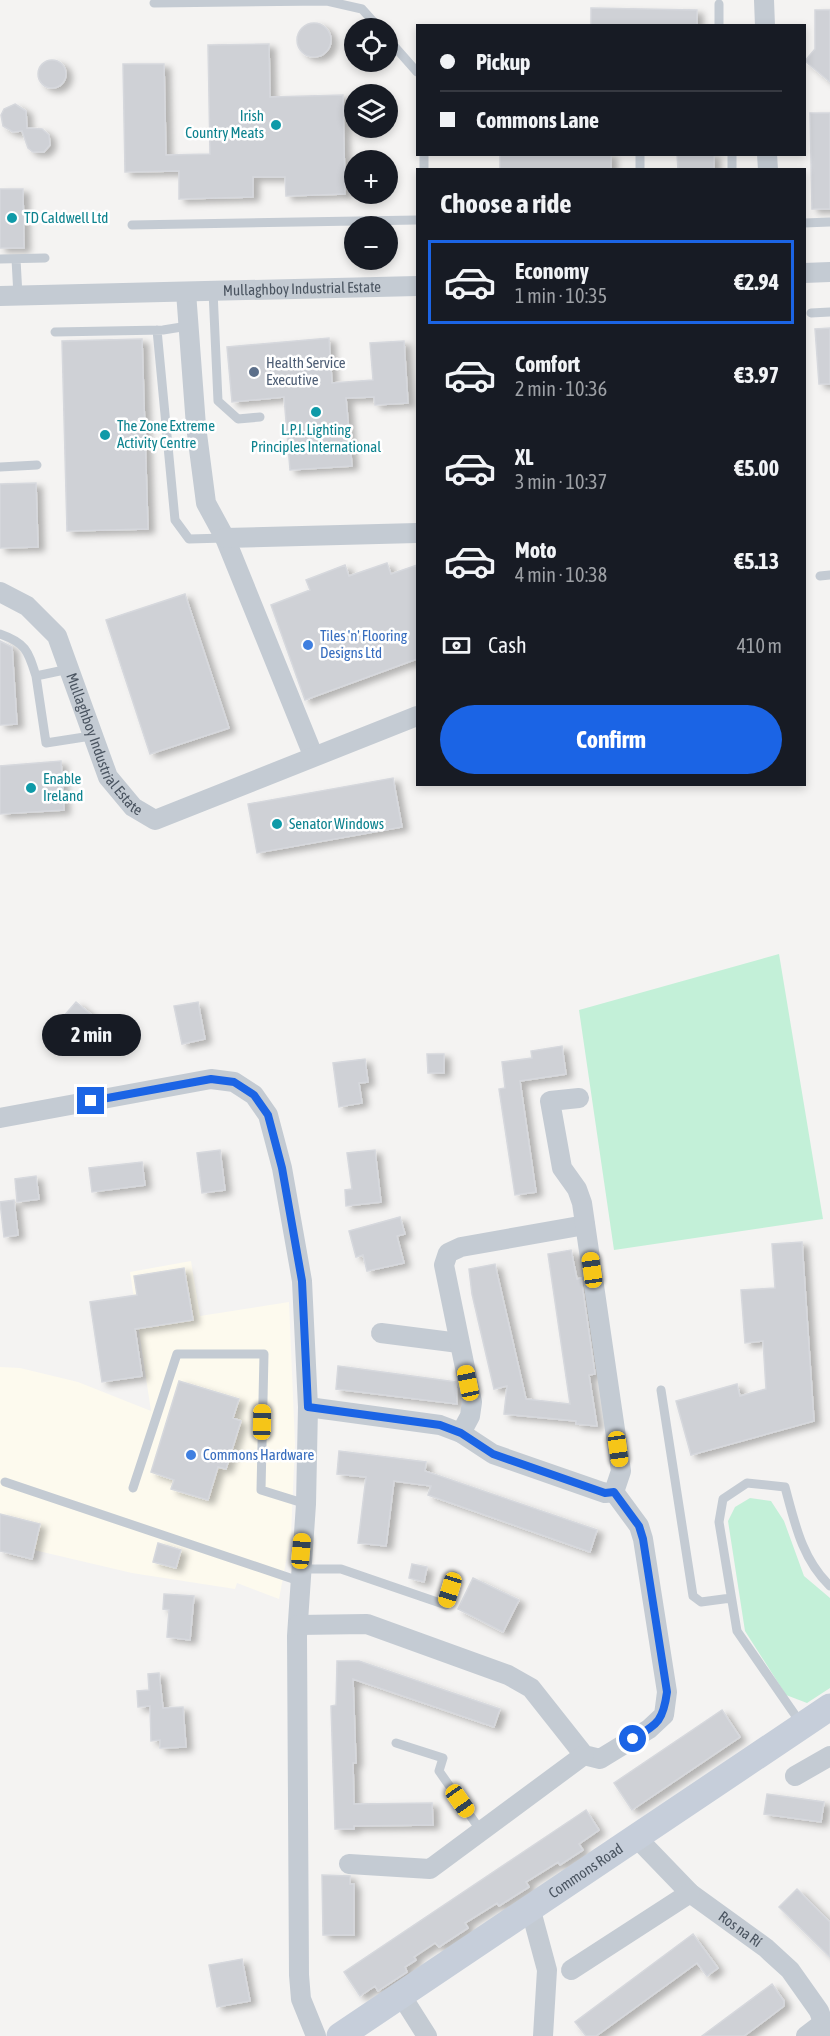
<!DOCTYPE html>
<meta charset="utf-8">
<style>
body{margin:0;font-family:"Asap Condensed",sans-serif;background:#20242c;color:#f1f3f6;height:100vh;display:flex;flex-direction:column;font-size:22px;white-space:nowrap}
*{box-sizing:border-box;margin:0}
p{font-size:20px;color:#9ea1a6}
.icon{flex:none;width:33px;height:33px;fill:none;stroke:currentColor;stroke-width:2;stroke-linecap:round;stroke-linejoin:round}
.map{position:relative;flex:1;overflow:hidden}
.panel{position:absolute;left:416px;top:168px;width:390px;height:618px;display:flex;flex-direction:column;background:#171b24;border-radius:0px;box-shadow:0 3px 9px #0003}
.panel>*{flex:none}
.guide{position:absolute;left:416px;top:24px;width:390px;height:132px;border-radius:0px;box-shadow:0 3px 9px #0003;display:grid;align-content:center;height:132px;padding:0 24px;background:#171b24}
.buttons{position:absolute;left:344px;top:18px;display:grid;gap:12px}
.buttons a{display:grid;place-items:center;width:54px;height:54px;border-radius:50%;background:#171b24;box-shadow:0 3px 9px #0003;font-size:30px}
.end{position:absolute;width:27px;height:27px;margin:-14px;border:8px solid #1b64e5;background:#fff;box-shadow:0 0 0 3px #fff}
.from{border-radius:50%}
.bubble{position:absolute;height:42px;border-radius:21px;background:#171b24;box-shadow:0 3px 9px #0003;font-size:20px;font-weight:700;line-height:42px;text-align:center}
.car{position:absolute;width:18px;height:36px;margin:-18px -9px;border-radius:8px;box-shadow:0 0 4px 2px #0007;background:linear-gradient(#f5c518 24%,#345 0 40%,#f5c518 0 76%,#345 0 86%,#f5c518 0)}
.guide b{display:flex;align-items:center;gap:21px;height:57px;font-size:22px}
.guide b+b{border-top:2px solid #363941}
.guide i{width:15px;height:15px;background:#f1f3f6}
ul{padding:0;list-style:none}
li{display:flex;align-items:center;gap:18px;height:84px;margin:0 12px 9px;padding:0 12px;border:3px solid transparent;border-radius:0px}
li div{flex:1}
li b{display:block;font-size:22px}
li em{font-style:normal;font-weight:700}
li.selected{border-color:#1b64e5}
li>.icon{width:54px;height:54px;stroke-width:1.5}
h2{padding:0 24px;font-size:27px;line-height:72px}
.pay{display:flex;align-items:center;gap:15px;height:66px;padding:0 24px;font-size:22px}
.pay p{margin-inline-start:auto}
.action{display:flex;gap:12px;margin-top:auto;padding:12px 24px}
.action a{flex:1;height:69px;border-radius:36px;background:#1b64e5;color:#fff;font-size:24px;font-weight:700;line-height:69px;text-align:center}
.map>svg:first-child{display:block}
.commercial{fill:#fdfaee}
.green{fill:#c3f0d8}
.building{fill:#cfd1d6;stroke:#d6d8dd;stroke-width:1.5;filter:url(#shadow)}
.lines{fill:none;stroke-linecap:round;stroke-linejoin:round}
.lane{stroke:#c4cbd3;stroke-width:9}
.street{stroke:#c4cbd3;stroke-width:20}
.secondary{stroke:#c6ceda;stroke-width:27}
.route{stroke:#1b64e5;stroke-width:8}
.culture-dot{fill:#0f9aa8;stroke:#fff;stroke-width:2}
.service-dot{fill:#5c6f8a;stroke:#fff;stroke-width:2}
.shop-dot{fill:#3f7fe0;stroke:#fff;stroke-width:2}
.labels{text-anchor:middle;stroke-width:5;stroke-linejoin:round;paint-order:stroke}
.culture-label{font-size:15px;fill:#0d838f;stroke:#fff;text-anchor:start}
.street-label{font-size:15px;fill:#4a5460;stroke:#fff}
.service-label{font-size:15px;fill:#4e5e75;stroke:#fff;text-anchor:start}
.shop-label{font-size:15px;fill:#366cbe;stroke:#fff;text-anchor:start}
</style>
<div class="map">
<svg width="830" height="2036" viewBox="0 0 830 2036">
<defs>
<filter id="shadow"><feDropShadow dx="6" dy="4" stdDeviation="3" flood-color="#0004"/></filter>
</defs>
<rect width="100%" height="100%" fill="#f4f3f2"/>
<!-- commercial -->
<path class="commercial" d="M 191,1261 L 200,1316 L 289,1302 L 295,1444 L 291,1535 L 279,1599 L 237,1583 L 235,1589 L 132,1573 L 0,1542 L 0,1367 L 20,1368 L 78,1382 L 151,1411 L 130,1272 Z"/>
<!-- green -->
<path class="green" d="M 779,954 L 823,1219 L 614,1250 L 579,1010 Z
M 750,1498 L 771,1501 L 784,1521 L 804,1576 L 830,1598 L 830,1688 L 807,1703 L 786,1695 L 745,1631 L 728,1521 L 735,1507 Z"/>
<!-- building -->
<path class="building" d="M 591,8 L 697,10 L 697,26 L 591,26 Z
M 815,10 L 830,10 L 830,82 L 805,61 L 815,49 Z
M297 40a17 17 0 1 1 34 0a17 17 0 1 1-34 0Z
M 269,44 L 270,97 L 343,95 L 345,194 L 286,196 L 285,177 L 253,177 L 253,197 L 179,199 L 179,171 L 125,172 L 123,64 L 164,64 L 166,155 L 210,154 L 208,45 Z
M38 74a14 14 0 1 1 28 0a14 14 0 1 1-28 0Z
M 15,104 L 26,111 L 27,128 L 42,129 L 49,135 L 50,145 L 44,152 L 33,152 L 28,148 L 22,131 L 13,132 L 3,126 L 1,115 L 4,109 Z
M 810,113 L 830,113 L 830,209 L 812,209 Z
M 500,154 L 611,154 L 611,170 L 500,170 Z
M 677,154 L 714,154 L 714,170 L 678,170 Z
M 0,189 L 23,189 L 24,248 L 0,248 Z
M 830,328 L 830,384 L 819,384 L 815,329 Z
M 329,338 L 332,383 L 373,380 L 370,343 L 404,341 L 408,403 L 375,405 L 374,397 L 346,398 L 352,466 L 290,470 L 284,397 L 232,402 L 227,347 Z
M 142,339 L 148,529 L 67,531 L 62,341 Z
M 36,483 L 38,547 L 0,548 L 0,484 Z
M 387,563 L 391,574 L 417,565 L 417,659 L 305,700 L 271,605 L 310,590 L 306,580 L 345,565 L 349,576 Z
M 185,594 L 229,728 L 150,754 L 106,620 Z
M 0,641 L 12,647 L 17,724 L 0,725 Z
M 61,761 L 64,810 L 0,814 L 0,766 Z
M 393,778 L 402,827 L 257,853 L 248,804 Z
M 76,1002 L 93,1016 L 85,1027 L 94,1035 L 84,1046 L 74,1039 L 68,1047 L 50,1032 Z
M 198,1002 L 205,1039 L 182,1044 L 174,1006 Z
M 562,1046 L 566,1074 L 520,1081 L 536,1192 L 515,1195 L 499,1089 L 505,1088 L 502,1062 L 532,1058 L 531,1051 Z
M 427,1054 L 444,1054 L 444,1073 L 428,1073 Z
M 365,1059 L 368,1082 L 359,1083 L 362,1103 L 339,1107 L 333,1063 Z
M 220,1150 L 225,1190 L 202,1193 L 197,1153 Z
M 375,1150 L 381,1202 L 346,1206 L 345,1190 L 352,1189 L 347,1153 Z
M 142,1162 L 145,1185 L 92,1192 L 89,1168 Z
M 36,1176 L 39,1199 L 17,1202 L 15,1179 Z
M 14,1200 L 18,1235 L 4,1237 L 0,1202 Z
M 400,1217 L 405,1234 L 397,1236 L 404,1263 L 367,1271 L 363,1255 L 356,1257 L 349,1231 Z
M 802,1242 L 814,1421 L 691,1455 L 676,1401 L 737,1384 L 740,1396 L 766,1389 L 763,1341 L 745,1343 L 741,1290 L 775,1288 L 772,1244 Z
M 571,1250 L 577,1279 L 581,1278 L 595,1374 L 589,1375 L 597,1426 L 576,1424 L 576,1421 L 504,1414 L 507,1386 L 494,1389 L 472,1294 L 469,1269 L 495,1264 L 526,1399 L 570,1404 L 548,1254 Z
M 184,1268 L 193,1320 L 135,1329 L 142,1376 L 102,1382 L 90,1302 L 137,1295 L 134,1276 Z
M 338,1366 L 456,1382 L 457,1404 L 336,1389 Z
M 179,1381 L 239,1399 L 233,1418 L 241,1421 L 226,1469 L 218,1467 L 208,1500 L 171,1489 L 174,1480 L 151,1472 Z
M 339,1451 L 426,1462 L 425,1471 L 597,1530 L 590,1552 L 428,1495 L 431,1486 L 394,1481 L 386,1546 L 358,1543 L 366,1477 L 337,1474 Z
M 0,1514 L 40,1524 L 32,1559 L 0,1551 Z
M 158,1543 L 181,1550 L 176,1568 L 153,1562 Z
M 412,1564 L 427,1567 L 424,1582 L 409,1578 Z
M 473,1578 L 519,1600 L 503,1632 L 458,1609 Z
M 164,1594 L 194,1596 L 190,1640 L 167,1637 L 169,1610 L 163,1609 Z
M 337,1661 L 359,1661 L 500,1709 L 494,1727 L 353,1679 L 356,1763 L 353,1763 L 354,1804 L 432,1803 L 433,1825 L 354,1826 L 354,1829 L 335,1829 L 331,1706 L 336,1705 Z
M 159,1673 L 163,1708 L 183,1707 L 186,1747 L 160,1748 L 160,1740 L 151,1741 L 150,1706 L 138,1707 L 137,1691 L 149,1690 L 148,1674 Z
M 722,1710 L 740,1737 L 632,1810 L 614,1783 Z
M 767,1794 L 824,1802 L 821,1822 L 764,1814 Z
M 586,1810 L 599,1830 L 579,1844 L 583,1850 L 560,1865 L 558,1862 L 526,1882 L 529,1887 L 499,1906 L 497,1903 L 465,1923 L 468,1928 L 439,1947 L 435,1943 L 414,1957 L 416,1960 L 405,1967 L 407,1972 L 378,1991 L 375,1986 L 360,1996 L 344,1972 Z
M 322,1875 L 350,1876 L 350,1884 L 354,1884 L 354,1935 L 323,1935 Z
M 797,1889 L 830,1922 L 830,1957 L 779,1907 Z
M 693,1934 L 718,1968 L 707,1976 L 697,1963 L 596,2036 L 586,2036 L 575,2022 Z
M 242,1959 L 250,2001 L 217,2007 L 209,1965 Z
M 772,1984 L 784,2001 L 784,2006 L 763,2022 L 744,2036 L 702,2036 Z"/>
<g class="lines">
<!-- lane -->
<path class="lane" d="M 154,3 L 327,1 L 362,9 L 379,28
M 719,4 L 719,26
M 387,38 L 417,72
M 424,154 L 424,170
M 640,154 L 640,170
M 732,154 L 732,170
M 804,223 L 830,222
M 132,225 L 417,220
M 0,259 L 45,258
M 16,259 L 18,296
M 213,291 L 218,401 L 238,419 L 260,417
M 811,313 L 830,312
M 157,330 L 175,520 L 189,539 L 225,538
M 55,332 L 163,330 L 188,326
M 0,467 L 37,465
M 820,576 L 830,575
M 0,634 C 26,643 28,651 36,676 L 69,669
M 36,676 L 46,743 L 91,736
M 661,1390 L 693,1596 L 701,1602 L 731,1598
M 5,1482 L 299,1581
M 133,1488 L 177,1354 L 264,1354 L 261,1490 L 306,1504
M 300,1569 L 341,1569 L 446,1605 L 454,1576
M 800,1722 L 737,1631 L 719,1522 L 723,1499 L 747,1483 L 785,1487 C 795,1524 802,1559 830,1586
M 396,1743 L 443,1758 L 439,1771 L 481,1831"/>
<!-- street -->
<g class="street">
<path d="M 764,0 L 765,26"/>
<path d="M 767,154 L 768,170"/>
<path d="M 804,273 L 830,272"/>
<path d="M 186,292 L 196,426 L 206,503 L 225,538 L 313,755"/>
<path id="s1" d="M 0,296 L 417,286"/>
<path d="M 225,538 L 417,533"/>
<path id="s2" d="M 0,592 L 27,606 L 57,636 L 108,777 L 133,807 L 155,820 L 417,716"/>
<path d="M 0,1118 L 211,1079 L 234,1082 L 254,1095 L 268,1115 L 282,1168 L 302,1281 L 308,1407 L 306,1504 L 297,1636 L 299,1975 L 301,1999 L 316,2036"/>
<path d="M 381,1333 L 459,1343"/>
<path d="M 308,1407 L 440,1425 L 461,1433 L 493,1454 L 605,1493 L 614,1492"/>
<path d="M 461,1433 L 470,1416 L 472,1402 L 444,1265 L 448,1253 L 461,1247 L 585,1225"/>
<path d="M 298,1625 L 367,1624 L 508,1675 L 531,1688 L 584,1755 L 600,1759 L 649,1729 L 664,1715 L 667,1692 L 643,1539 L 639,1526 L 614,1492 L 621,1471 L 582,1203 L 577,1189 L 562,1168 L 550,1101 L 579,1098"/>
<path d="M 795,1776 L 830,1756"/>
<path id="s3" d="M 635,1836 L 690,1893 L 766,1948 L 790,1970 L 819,2011 L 828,2036"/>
<path d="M 349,1864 L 430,1869 L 584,1755"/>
<path d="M 530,1907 L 547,1970 L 543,2036"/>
<path d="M 571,1970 L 690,1893"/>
<path d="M 401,1995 L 427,2036"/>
<path d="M 806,2036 L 823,2023"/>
</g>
<!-- secondary -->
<path class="secondary" id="s4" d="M 340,2036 L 830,1707"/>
</g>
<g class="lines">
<!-- route -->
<path class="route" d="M 91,1101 L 211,1079 L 234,1082 L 254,1095 L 268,1115 L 282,1168 L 302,1281 L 308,1407 L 440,1425 L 461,1433 L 493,1454 L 605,1493 L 614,1492 L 639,1526 L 643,1539 L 667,1692 C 663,1722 657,1724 633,1739"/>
</g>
<!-- markers -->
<g class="culture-dot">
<circle cx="276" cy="125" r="6"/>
<circle cx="12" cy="218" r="6"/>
<circle cx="316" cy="412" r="6"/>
<circle cx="105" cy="435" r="6"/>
<circle cx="31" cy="788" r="6"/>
<circle cx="277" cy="824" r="6"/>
</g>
<circle class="service-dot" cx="254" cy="372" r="6"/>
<g class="shop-dot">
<circle cx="308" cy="645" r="6"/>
<circle cx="191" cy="1455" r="6"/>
</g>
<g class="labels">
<!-- culture labels -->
<g class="culture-label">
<text x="264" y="121" text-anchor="end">Irish<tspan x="264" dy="17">Country Meats</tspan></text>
<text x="24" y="223">TD Caldwell Ltd</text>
<text x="117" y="431">The Zone Extreme<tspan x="117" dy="17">Activity Centre</tspan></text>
<text x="316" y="435" text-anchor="middle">L.P.I. Lighting<tspan x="316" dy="17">Principles International</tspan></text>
<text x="43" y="784">Enable<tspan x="43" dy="17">Ireland</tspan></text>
<text x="289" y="829">Senator Windows</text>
</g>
<!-- street labels -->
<g class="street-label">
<text dy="5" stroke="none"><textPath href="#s1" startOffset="302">Mullaghboy Industrial Estate</textPath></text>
<text dy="5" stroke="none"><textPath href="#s2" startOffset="192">Mullaghboy Industrial Estate</textPath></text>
<text dy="5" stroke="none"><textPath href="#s4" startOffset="296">Commons Road</textPath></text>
<text dy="5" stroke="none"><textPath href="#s3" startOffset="141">Ros na Rí</textPath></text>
</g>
<!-- service labels -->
<g class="service-label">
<text x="266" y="368">Health Service<tspan x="266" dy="17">Executive</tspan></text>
</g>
<!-- shop labels -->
<g class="shop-label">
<text x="320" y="641">Tiles 'n' Flooring<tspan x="320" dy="17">Designs Ltd</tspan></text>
<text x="203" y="1460">Commons Hardware</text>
</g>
</g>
</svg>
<div class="buttons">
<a><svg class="icon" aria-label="locate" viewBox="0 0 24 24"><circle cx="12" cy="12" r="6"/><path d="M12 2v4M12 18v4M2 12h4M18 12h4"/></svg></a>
<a><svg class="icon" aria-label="layers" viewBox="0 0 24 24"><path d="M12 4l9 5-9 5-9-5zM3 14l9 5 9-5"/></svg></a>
<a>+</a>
<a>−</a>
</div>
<i class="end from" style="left:633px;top:1739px"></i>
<i class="end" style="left:91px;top:1101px"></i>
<div class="bubble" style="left:42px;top:1014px;width:99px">2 min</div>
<i class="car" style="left:592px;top:1270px;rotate:352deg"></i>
<i class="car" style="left:468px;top:1383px;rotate:348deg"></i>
<i class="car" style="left:262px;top:1422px;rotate:1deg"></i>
<i class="car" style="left:618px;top:1449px;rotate:172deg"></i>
<i class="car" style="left:301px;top:1551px;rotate:5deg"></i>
<i class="car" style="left:450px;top:1590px;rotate:197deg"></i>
<i class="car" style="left:460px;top:1801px;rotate:145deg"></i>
<div class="guide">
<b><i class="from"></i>Pickup</b>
<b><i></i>Commons Lane</b>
</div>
<section class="panel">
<h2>Choose a ride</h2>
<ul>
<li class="selected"><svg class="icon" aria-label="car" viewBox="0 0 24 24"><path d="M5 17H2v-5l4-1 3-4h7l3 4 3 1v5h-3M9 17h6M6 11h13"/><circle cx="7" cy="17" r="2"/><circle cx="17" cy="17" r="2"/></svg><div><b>Economy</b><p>1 min · 10:35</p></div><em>€2.94</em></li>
<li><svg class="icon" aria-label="car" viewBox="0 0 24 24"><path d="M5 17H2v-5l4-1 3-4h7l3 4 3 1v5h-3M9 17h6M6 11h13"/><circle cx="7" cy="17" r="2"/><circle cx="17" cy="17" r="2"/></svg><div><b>Comfort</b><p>2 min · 10:36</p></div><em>€3.97</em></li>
<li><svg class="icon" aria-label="car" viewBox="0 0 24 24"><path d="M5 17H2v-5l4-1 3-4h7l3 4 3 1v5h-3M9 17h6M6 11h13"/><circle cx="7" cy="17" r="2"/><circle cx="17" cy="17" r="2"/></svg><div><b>XL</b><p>3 min · 10:37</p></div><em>€5.00</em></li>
<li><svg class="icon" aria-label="car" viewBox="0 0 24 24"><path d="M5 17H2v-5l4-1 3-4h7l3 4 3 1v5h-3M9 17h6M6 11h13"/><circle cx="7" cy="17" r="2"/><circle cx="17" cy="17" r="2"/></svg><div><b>Moto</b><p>4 min · 10:38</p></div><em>€5.13</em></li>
</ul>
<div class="pay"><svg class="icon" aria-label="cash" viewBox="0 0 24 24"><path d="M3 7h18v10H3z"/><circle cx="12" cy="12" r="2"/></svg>Cash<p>410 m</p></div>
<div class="action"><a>Confirm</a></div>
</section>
</div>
